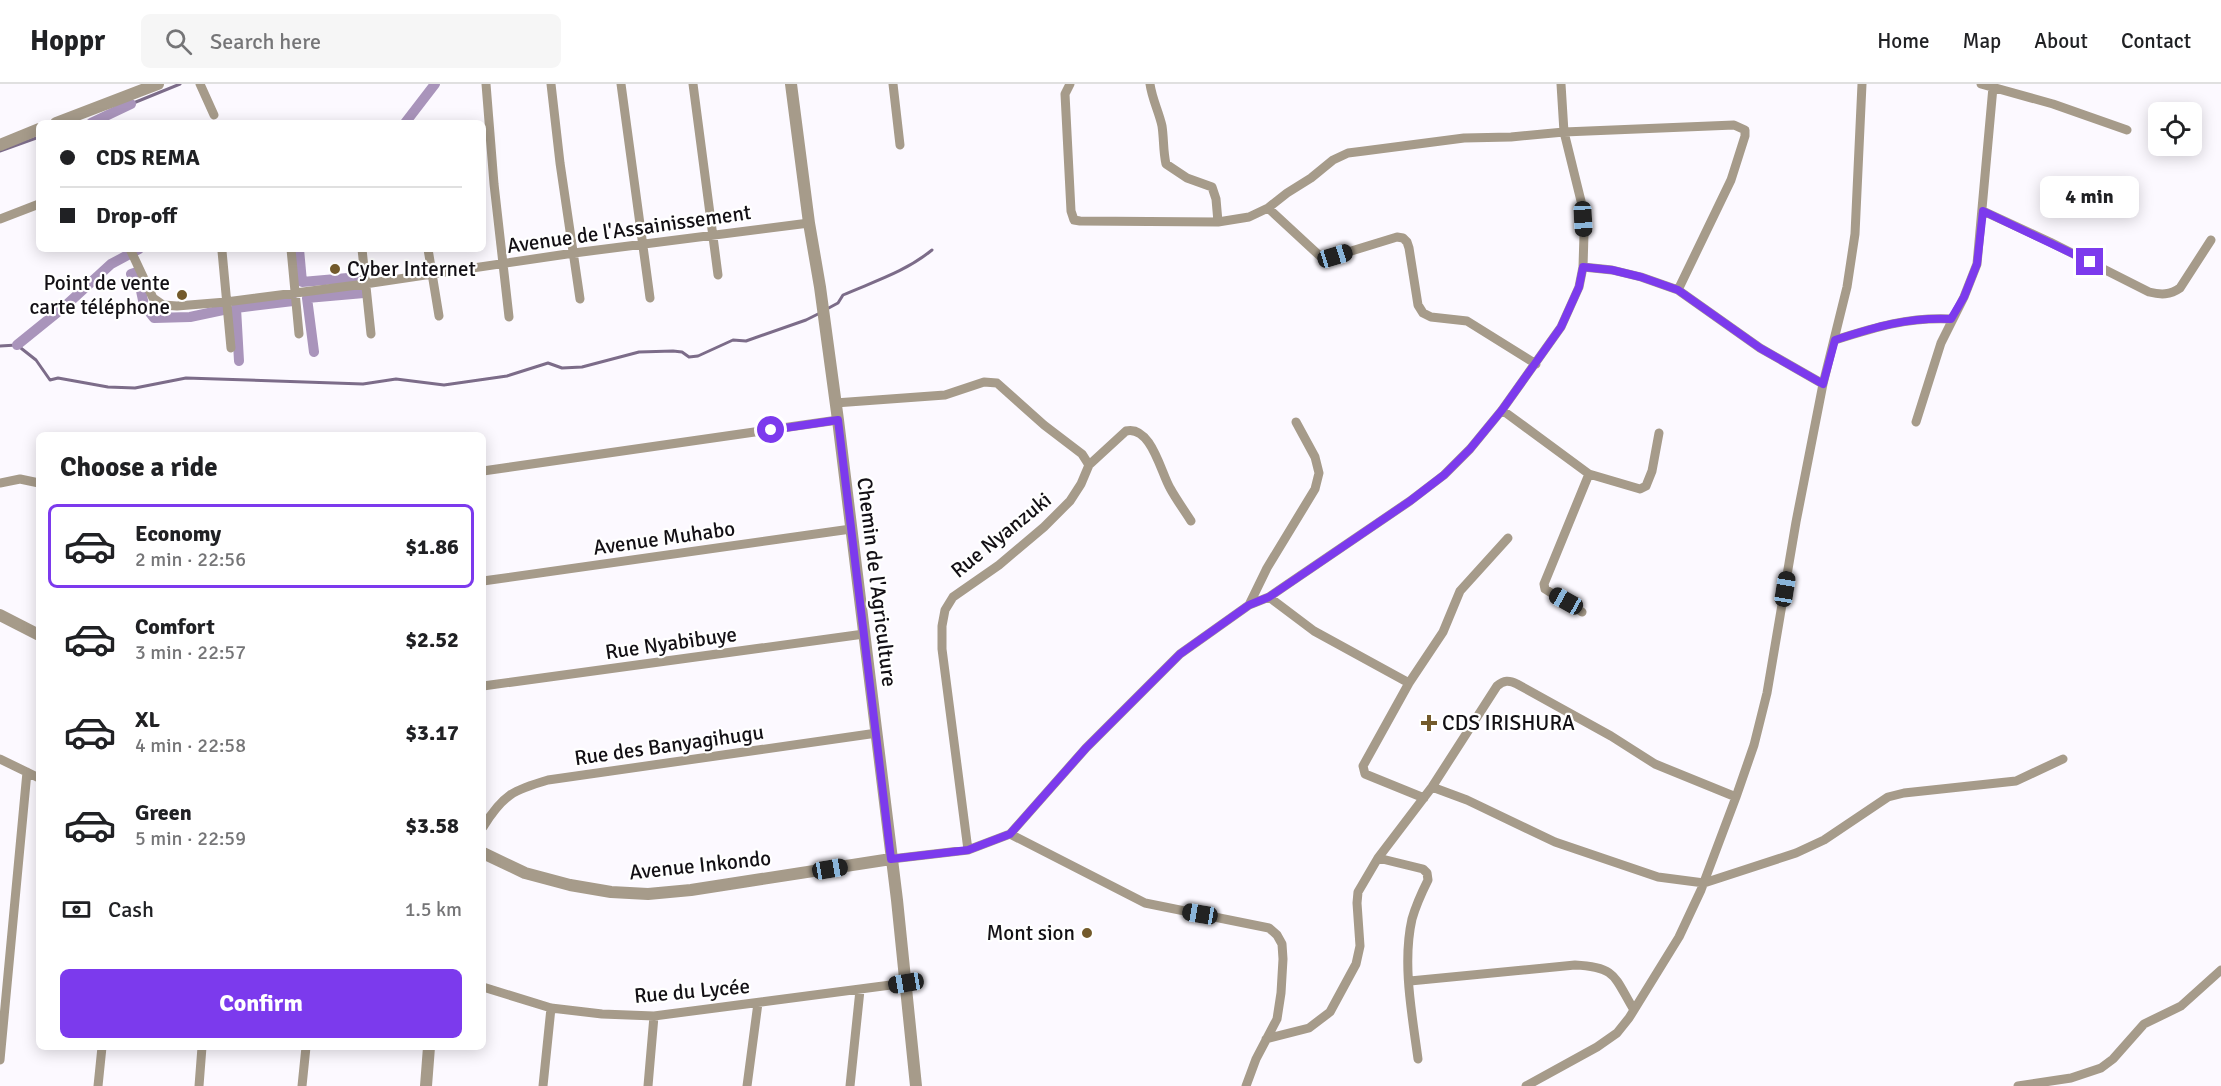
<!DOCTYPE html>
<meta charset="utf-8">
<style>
body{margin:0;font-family:Signika,sans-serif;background:#f6f6f6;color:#202124;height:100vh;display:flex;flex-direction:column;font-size:22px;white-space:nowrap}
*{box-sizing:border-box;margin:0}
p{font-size:20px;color:#757577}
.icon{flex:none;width:33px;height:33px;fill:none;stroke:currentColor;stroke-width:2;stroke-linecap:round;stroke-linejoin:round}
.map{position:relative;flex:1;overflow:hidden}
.panel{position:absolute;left:36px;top:348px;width:450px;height:618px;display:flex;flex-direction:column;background:#fff;border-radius:9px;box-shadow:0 3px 15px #0003}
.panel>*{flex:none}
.guide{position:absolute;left:36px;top:36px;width:450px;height:132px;border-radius:9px;box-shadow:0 3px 15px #0003;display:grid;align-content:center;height:132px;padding:0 24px;background:#fff}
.buttons{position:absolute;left:2148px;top:18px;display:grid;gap:12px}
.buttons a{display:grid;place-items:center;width:54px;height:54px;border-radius:9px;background:#fff;box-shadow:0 3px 15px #0003;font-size:30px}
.end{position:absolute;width:27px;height:27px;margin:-14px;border:8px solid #7c3aed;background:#fff;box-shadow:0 0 0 3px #fff}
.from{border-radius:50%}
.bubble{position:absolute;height:42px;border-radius:9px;background:#fff;box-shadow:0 3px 15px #0003;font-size:20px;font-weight:800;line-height:42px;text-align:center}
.car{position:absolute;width:18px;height:36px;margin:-18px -9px;border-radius:8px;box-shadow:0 0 4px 2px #0007;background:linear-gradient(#222 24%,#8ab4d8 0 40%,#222 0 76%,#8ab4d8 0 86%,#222 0)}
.guide b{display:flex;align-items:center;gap:21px;height:57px;font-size:22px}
.guide b+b{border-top:2px solid #e0e0e0}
.guide i{width:15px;height:15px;background:#202124}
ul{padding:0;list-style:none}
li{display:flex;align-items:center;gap:18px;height:84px;margin:0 12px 9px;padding:0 12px;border:3px solid transparent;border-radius:9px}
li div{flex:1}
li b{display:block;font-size:22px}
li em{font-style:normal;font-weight:800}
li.active{border-color:#7c3aed}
li>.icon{width:54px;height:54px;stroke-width:1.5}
h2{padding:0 24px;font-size:27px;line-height:72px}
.pay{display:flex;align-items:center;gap:15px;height:66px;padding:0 24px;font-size:22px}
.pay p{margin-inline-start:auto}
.button{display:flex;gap:12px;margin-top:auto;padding:12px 24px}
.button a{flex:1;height:69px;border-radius:9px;background:#7c3aed;color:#fff;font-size:24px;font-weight:800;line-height:69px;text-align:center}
header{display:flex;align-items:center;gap:36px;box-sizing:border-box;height:84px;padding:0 30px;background:#fff;border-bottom:2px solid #e0e0e0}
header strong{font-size:28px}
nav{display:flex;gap:33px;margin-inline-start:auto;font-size:21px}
.search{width:420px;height:54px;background:#f6f6f6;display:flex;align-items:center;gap:15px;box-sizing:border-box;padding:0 21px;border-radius:9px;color:#757577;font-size:22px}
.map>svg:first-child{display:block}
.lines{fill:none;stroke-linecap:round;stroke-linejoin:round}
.stream{stroke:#7c6c89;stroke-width:3}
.canal{stroke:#a994bb;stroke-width:10}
.minor{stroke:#a69b8a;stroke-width:9}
.tertiary{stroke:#a69b8a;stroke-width:12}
.route{stroke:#7c3aed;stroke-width:8}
.poi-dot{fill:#735a2b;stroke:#fff;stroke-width:2}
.labels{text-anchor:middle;stroke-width:4.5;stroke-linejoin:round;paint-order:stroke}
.street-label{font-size:21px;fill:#131015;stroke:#fff}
.poi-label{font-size:21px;fill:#131015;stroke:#fff;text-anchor:start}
</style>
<header>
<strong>Hoppr</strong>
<div class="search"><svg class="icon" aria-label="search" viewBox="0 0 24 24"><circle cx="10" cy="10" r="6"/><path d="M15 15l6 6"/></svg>Search here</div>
<nav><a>Home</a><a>Map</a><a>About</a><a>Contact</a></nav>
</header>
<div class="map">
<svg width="2221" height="1002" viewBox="0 0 2221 1002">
<rect width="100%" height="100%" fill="#fcf9ff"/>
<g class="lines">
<!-- stream -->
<path class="stream" d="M 131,20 L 180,0
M 0,67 L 39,53
M 825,226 L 838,219 L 843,211 C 875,197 905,188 932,166
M 0,262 L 17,261 L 36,276 L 50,296 L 58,294 L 108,303 L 135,304 L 186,294 L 363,300 L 396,295 L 444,301 L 507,292 L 548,279 L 562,284 L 582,283 L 639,268 L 673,267 L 682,268 L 689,273 L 698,272 L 733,256 L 746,257 L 806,236 L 820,229"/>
<!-- canal -->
<path class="canal" d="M 91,39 L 131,20
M 405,39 L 435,0
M 299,165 L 302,198 L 359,193
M 131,190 L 137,188 L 144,221 L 154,234 L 190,233 L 223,226
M 17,261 L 64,223 L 111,180 L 139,165
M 314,268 L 307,214 L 364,209
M 239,277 L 236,224 L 293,217"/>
<!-- minor -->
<path class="minor" d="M 200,0 L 214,31
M 486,0 L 494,100 L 509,233
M 551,0 L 560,79 L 580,215
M 621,0 L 650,214
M 693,0 L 718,191
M 893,0 L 900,61
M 1070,0 L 1065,10 L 1071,127 L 1074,136 L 1080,137 L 1218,138 L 1249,133 L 1268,124 L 1287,109 L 1311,94 L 1333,76 L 1348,69 L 1364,67 L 1464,54 L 1511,53 L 1564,48 L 1734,41 L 1745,46 L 1745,52 L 1731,96 L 1678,206
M 1150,0 C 1152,15 1159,28 1162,42 C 1164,55 1163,67 1166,80 L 1187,94 L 1212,103 L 1216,115 L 1218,138
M 1981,0 L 2053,20 L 2127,46
M 1268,124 L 1321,173 L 1335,172 L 1397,153 L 1403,154 L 1407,158 L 1409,164 L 1418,221 L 1423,229 L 1431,233 L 1467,237 L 1536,280
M 1983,127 L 2050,158 L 2149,208 C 2161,211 2170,211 2180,204 L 2211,156
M 0,135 L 39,120
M 130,165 L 153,214 L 163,221 L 177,222 L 226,218 L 365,200 L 574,169 L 809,139
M 291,165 L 299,250
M 362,165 L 371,250
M 428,165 L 439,232
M 222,167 L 231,264
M 1583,183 L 1612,186 L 1641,193 L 1678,206 L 1760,264 L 1823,300
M 1835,256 C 1876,243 1908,233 1951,235
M 835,319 L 945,311 L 984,298 L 997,299 L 1044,341 L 1082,370 L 1089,381
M 1502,326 L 1589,390 L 1640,405 L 1646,402 L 1652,387 L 1659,349
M 1916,338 L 1941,259 L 1964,213 L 1977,180 L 1993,3
M 483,387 L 838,336
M 0,399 L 20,395 L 39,399
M 483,497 L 851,445
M 1269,513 L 1314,547 L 1409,599
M 1249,521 L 1267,484 L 1315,405 L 1319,389 L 1315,373 L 1296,338
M 1582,528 L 1545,505 L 1544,500 L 1589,390
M 483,602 L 864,550
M 0,675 L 39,694
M 1432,703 L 1467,716 L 1555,758 L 1658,793 L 1704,799 L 1796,769 L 1824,756 L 1888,713 L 1904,709 L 2016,697 L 2063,675
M 1424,714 L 1365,690 L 1363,682 L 1409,599 L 1443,548 L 1460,507 L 1508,454
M 483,743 C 503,711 513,706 548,696 L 877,649
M 1010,750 L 1145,819 L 1269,844 L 1277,851 L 1282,860 L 1283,875 L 1281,909 L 1277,935 L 1256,975 L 1246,1002
M 968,766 L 942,565 L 942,542 L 945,526 L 953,513 L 999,481 L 1044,443 L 1070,417 L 1081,400 L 1089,381 L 1126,347 C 1151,341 1161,389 1170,404 C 1176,415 1184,426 1191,437
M 1378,774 L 1423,785 L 1427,789 L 1428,796 C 1422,808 1416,821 1412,835 C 1402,879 1412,930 1418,975
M 891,775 L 968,766 L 1010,750 L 1086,664 L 1180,570 L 1249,521 L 1269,513 L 1285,502 L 1410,417 L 1444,391 L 1470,365 L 1502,326 L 1561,243 L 1579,203 L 1583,183 L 1584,150 L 1582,121 L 1564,48 L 1561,0
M 1410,897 L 1575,881 C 1617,883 1614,893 1634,926
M 483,903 L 551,924 L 602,930 L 654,932 L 906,899
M 1266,955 L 1309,944 L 1330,928 L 1356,880 L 1360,862 L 1357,819 L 1358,808 L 1378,774 L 1432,703 L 1497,602 C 1504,596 1509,596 1517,600 L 1611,652 L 1655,680 L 1736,713
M 0,976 L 27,688
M 98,1002 L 102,963
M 199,1002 L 202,963
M 302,1002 L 306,963
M 543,1002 L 551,924
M 648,1002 L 654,932
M 747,1002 L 758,919
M 850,1002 L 860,906
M 1526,1002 L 1597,963 L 1617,949 L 1629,934 L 1679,853 L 1701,806 L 1736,713 L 1754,661 L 1767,609 L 1796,438 L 1823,300 L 1847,203 L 1855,150 L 1862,0
M 2018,1002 L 2071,994 L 2101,984 L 2113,975 L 2144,940 L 2181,922 L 2221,886"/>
<!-- tertiary -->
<path class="tertiary" d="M 791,0 L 809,139 L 820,203 L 838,336 L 897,816 L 916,1002
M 56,39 L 158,0
M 0,61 L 39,45
M 0,531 L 39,551
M 483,769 L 525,789 L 570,801 L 611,808 L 648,810 L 691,806 L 891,775
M 426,1002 L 429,963"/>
</g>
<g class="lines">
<!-- route -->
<path class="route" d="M 771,346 L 838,336 L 891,775 L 968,766 L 1010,750 L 1086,664 L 1180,570 L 1249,521 L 1269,513 L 1319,479 L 1410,417 L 1444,391 L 1470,365 L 1502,326 L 1561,243 L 1579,203 L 1583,183 L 1612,186 L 1641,193 L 1678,206 L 1760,264 L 1823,300 L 1835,256 C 1875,243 1908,233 1951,235 L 1964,213 L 1977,180 L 1983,127 L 2090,178"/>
</g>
<!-- markers -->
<g class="poi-dot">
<circle cx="335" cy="185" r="6"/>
<circle cx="182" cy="211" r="6"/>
<path d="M1426 630h6v6h6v6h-6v6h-6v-6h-6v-6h6z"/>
<circle cx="1087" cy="849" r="6"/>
</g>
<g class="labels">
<!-- street labels -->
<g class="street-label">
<text transform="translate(629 145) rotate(-8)" y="7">Avenue de l'Assainissement</text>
<text transform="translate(1001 451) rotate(-39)" y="7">Rue Nyanzuki</text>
<text transform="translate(664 454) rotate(-8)" y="7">Avenue Muhabo</text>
<text transform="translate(877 498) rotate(83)" y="7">Chemin de l'Agriculture</text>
<text transform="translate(671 559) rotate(-8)" y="7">Rue Nyabibuye</text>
<text transform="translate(669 661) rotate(-8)" y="7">Rue des Banyagihugu</text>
<text transform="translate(700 781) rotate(-6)" y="7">Avenue Inkondo</text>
<text transform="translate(692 907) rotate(-5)" y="7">Rue du Lycée</text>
</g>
<!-- poi labels -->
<g class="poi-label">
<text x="347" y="192">Cyber Internet</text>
<text x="170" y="206" text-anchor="end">Point de vente<tspan x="170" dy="24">carte téléphone</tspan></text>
<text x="1442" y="646">CDS IRISHURA</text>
<text x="1075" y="856" text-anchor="end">Mont sion</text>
</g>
</g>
</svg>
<div class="buttons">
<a><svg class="icon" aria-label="locate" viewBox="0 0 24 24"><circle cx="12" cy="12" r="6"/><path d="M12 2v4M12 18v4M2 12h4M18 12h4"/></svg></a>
</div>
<i class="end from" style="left:771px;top:346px"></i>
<i class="end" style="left:2090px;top:178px"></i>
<div class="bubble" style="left:2040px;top:92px;width:99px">4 min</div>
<i class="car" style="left:1583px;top:135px;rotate:177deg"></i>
<i class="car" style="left:1335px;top:172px;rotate:73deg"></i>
<i class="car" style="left:1785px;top:505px;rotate:9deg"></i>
<i class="car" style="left:1566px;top:517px;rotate:299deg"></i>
<i class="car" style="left:830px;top:785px;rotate:81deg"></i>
<i class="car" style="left:1200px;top:830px;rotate:280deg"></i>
<i class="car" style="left:906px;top:899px;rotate:261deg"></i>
<div class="guide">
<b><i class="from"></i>CDS REMA</b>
<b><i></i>Drop-off</b>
</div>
<section class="panel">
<h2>Choose a ride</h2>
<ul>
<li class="active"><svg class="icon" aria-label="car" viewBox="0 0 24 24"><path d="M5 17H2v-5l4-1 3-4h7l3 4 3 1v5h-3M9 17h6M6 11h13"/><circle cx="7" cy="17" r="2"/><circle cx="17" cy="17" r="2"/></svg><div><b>Economy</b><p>2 min · 22:56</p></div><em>$1.86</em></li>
<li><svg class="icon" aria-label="car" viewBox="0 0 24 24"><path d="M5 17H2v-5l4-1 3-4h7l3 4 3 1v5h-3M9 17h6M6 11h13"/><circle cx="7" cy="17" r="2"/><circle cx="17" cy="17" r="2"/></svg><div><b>Comfort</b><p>3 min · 22:57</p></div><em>$2.52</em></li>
<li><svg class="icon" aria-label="car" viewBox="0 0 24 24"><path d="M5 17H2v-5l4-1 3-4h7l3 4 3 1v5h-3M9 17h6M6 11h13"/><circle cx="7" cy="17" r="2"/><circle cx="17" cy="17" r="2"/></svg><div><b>XL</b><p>4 min · 22:58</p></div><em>$3.17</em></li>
<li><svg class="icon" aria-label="car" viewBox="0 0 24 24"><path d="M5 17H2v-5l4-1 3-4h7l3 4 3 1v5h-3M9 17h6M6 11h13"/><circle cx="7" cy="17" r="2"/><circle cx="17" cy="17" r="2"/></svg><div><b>Green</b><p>5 min · 22:59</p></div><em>$3.58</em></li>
</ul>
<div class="pay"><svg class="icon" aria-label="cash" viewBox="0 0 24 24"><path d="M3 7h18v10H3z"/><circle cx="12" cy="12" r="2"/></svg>Cash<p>1.5 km</p></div>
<div class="button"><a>Confirm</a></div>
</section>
</div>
